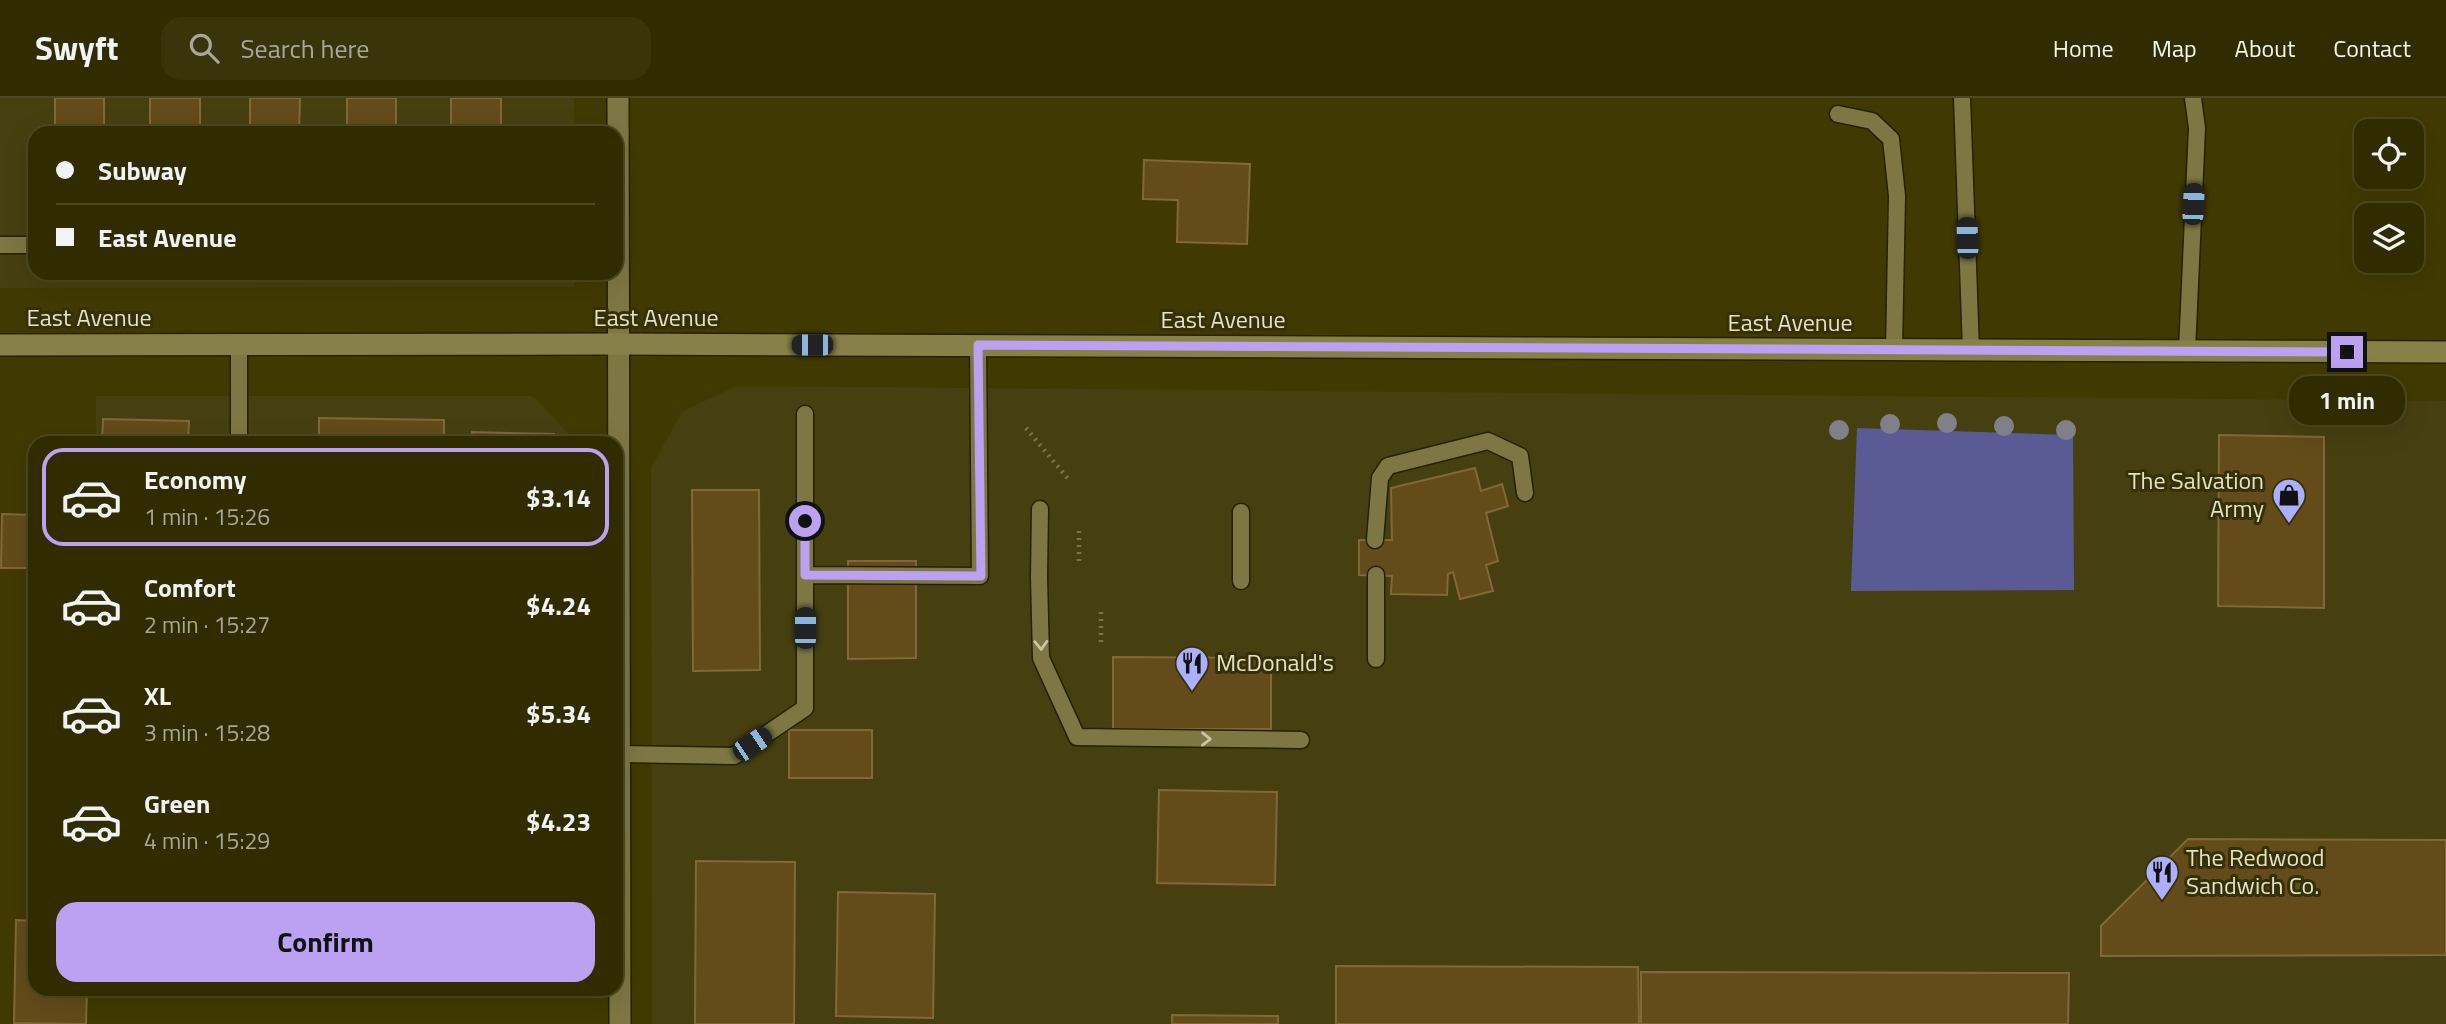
<!DOCTYPE html>
<meta charset="utf-8">
<style>
body{margin:0;font-family:"Titillium Web",sans-serif;background:#39340a;color:#f1f3f6;height:100vh;display:flex;flex-direction:column;font-size:26px;white-space:nowrap}
*{box-sizing:border-box;margin:0}
p{font-size:23px;color:#a8a799}
.icon{flex:none;width:38px;height:38px;fill:none;stroke:currentColor;stroke-width:2;stroke-linecap:round;stroke-linejoin:round}
.map{position:relative;flex:1;overflow:hidden}
.sheet{position:absolute;left:28px;top:338px;width:595px;height:560px;display:flex;flex-direction:column;background:#312c00;border-radius:21px;box-shadow:0 7px 28px #0002,0 0 0 2px #4c4822}
.sheet>*{flex:none}
.hud{position:absolute;left:28px;top:28px;width:595px;height:154px;border-radius:21px;box-shadow:0 7px 28px #0002,0 0 0 2px #4c4822;display:grid;align-content:center;height:154px;padding:0 28px;background:#312c00}
.fabs{position:absolute;left:2354px;top:21px;display:grid;gap:14px}
.fabs a{display:grid;place-items:center;width:70px;height:70px;border-radius:14px;background:#312c00;box-shadow:0 7px 28px #0002,0 0 0 2px #4c4822;font-size:35px}
.end{position:absolute;width:32px;height:32px;margin:-16px;border:9px solid #bca0f2;background:#111;box-shadow:0 0 0 4px #111}
.from{border-radius:50%}
.bubble{position:absolute;height:49px;border-radius:21px;background:#312c00;box-shadow:0 7px 28px #0002,0 0 0 2px #4c4822;font-size:23px;font-weight:700;line-height:49px;text-align:center}
.car{position:absolute;width:21px;height:42px;margin:-21px -10px;border-radius:9px;box-shadow:0 0 5px 2px #0007;background:linear-gradient(#222 24%,#8ab4d8 0 40%,#222 0 76%,#8ab4d8 0 86%,#222 0)}
.hud b{display:flex;align-items:center;gap:24px;height:66px;font-size:26px}
.hud b+b{border-top:2px solid #4c4822}
.hud i{width:18px;height:18px;background:#f1f3f6}
ul{padding:12px 0 0;list-style:none}
li{display:flex;align-items:center;gap:21px;height:98px;margin:0 14px 10px;padding:0 14px;border:4px solid transparent;border-radius:21px}
li div{flex:1}
li b{display:block;font-size:26px}
li em{font-style:normal;font-weight:700}
li.selected{border-color:#bca0f2}
li>.icon{width:63px;height:63px;stroke-width:1.5}
.button{display:flex;gap:14px;margin-top:auto;padding:14px 28px}
.button a{flex:1;height:80px;border-radius:21px;background:#bca0f2;color:#111;font-size:28px;font-weight:700;line-height:80px;text-align:center}
header{display:flex;align-items:center;gap:42px;box-sizing:border-box;height:98px;padding:0 35px;background:#312c00;border-bottom:2px solid #4c4822}
header strong{font-size:33px}
nav{display:flex;gap:38px;margin-inline-start:auto;font-size:24px}
.search{width:490px;height:63px;background:#39340a;display:flex;align-items:center;gap:18px;box-sizing:border-box;padding:0 24px;border-radius:21px;color:#a8a799;font-size:26px}
.map>svg:first-child{display:block}
.built{fill:#464011}
.green{fill:#5a5b94}
.building{fill:#634b1a;stroke:#816839;stroke-width:2}
.lines{fill:none;stroke-linecap:round;stroke-linejoin:round}
.lane-casing{stroke:#242105;stroke-width:19}
.street-casing{stroke:#242105;stroke-width:24}
.secondary-casing{stroke:#242105;stroke-width:24}
.path{stroke:#7a7546;stroke-width:4.5;stroke-dasharray:2 5;stroke-linecap:butt}
.lane{stroke:#7e7743;stroke-width:16}
.street{stroke:#7e7743;stroke-width:21}
.secondary{stroke:#888147;stroke-width:21}
.tree{fill:#807f8a}
.oneway{stroke:#cac6a5}
.route{stroke:#bca0f2;stroke-width:9}
.labels{text-anchor:middle;stroke-width:6;stroke-linejoin:round;paint-order:stroke}
.street-label{font-size:24px;fill:#e4e1c6;stroke:#353006}
.poi-label{font-size:24px;fill:#e4e1c6;stroke:#353006;text-anchor:start}
</style>
<header>
<strong>Swyft</strong>
<div class="search"><svg class="icon" aria-label="search" viewBox="0 0 24 24"><circle cx="10" cy="10" r="6"/><path d="M15 15l6 6"/></svg>Search here</div>
<nav><a>Home</a><a>Map</a><a>About</a><a>Contact</a></nav>
</header>
<div class="map">
<svg width="2446" height="926" viewBox="0 0 2446 926">
<rect width="100%" height="100%" fill="#413a00"/>
<!-- built -->
<path class="built" d="M 0,0 L 574,0 L 574,35 L 35,35 L 35,175 L 574,175 L 574,189 L 0,190 Z
M 736,288 L 2446,303 L 2446,926 L 652,926 L 651,370 L 682,314 Z
M 96,298 L 533,298 L 569,336 L 574,345 L 96,345 Z"/>
<!-- green -->
<path class="green" d="M 1857,330 L 2073,337 L 2074,492 L 1851,493 Z"/>
<!-- building -->
<path class="building" d="M 55,0 L 104,0 L 104,35 L 55,35 Z
M 150,0 L 200,0 L 200,35 L 150,35 Z
M 250,0 L 300,0 L 299,35 L 250,35 Z
M 347,0 L 396,0 L 396,35 L 347,35 Z
M 451,0 L 501,0 L 501,35 L 451,35 Z
M 1144,62 L 1250,66 L 1247,146 L 1177,144 L 1178,102 L 1143,101 Z
M 319,320 L 444,322 L 444,345 L 319,345 Z
M 103,321 L 189,323 L 188,345 L 102,345 Z
M 472,334 L 554,336 L 554,345 L 472,345 Z
M 2219,337 L 2324,339 L 2324,510 L 2218,508 Z
M 1475,370 L 1481,393 L 1502,386 L 1508,408 L 1486,415 L 1498,463 L 1486,467 L 1493,493 L 1460,501 L 1453,474 L 1448,476 L 1447,497 L 1391,496 L 1392,478 L 1359,477 L 1359,442 L 1392,442 L 1391,390 Z
M 692,392 L 759,392 L 760,572 L 693,573 Z
M 2,416 L 35,417 L 35,470 L 1,470 Z
M 848,463 L 916,463 L 916,560 L 848,561 Z
M 1113,559 L 1271,560 L 1271,631 L 1113,631 Z
M 789,632 L 872,632 L 872,680 L 789,680 Z
M 1159,692 L 1277,694 L 1275,787 L 1157,785 Z
M 2188,741 L 2446,742 L 2446,857 L 2101,858 L 2101,828 Z
M 696,763 L 795,764 L 794,926 L 695,926 Z
M 838,794 L 935,796 L 933,920 L 836,918 Z
M 16,822 L 35,823 L 35,891 L 87,891 L 86,926 L 14,925 Z
M 1336,868 L 1638,869 L 1639,926 L 1336,926 Z
M 1641,874 L 2069,875 L 2068,926 L 1641,926 Z
M 1172,917 L 1278,918 L 1278,926 L 1172,926 Z"/>
<g class="lines">
<defs>
<path id="lane" d="M 1962,0 L 1971,252
M 1838,16 L 1872,23 L 1891,41 L 1897,98 L 1894,252
M 0,147 L 35,147
M 239,246 L 239,345
M 2187,253 L 2197,30 L 2193,0
M 1040,411 L 1039,479 L 1041,560 L 1077,639 L 1301,642
M 1375,442 L 1380,380 L 1388,368 L 1488,343 L 1520,358 L 1525,395
M 805,477 L 805,316
M 1376,477 L 1376,561
M 1241,483 L 1241,414
M 620,656 L 734,658 L 805,610 L 805,477 L 980,478 L 978,247"/>
<path id="street" d="M 618,0 L 620,926"/>
<path id="secondary" d="M 0,247 L 619,246 L 2446,254"/>
</defs>
<!-- lane casing -->
<use href="#lane" class="lane-casing"/>
<!-- street casing -->
<use href="#street" class="street-casing"/>
<!-- secondary casing -->
<use href="#secondary" class="secondary-casing"/>
<!-- path -->
<path class="path" d="M 1026,330 L 1069,382
M 1079,433 L 1079,468
M 1101,514 L 1101,549"/>
<!-- lane -->
<use href="#lane" class="lane"/>
<!-- street -->
<use href="#street" class="street"/>
<!-- secondary -->
<use href="#secondary" class="secondary"/>
</g>
<!-- trees -->
<g class="tree">
<circle cx="1947" cy="325" r="10"/>
<circle cx="1890" cy="326" r="10"/>
<circle cx="2004" cy="328" r="10"/>
<circle cx="1839" cy="332" r="10"/>
<circle cx="2066" cy="332" r="10"/>
</g>
<!-- one-way arrows -->
<defs><path id="oneway-chevron" d="M-2-3.5L2.5 0L-2 3.5" fill="none" stroke-width="1.6" stroke-linecap="round" stroke-linejoin="round" transform="scale(1.75)"/></defs>
<g class="oneway">
<use href="#oneway-chevron" transform="translate(1041 547) rotate(88)"/>
<use href="#oneway-chevron" transform="translate(1206 641) rotate(1)"/>
</g>
<g class="lines">
<!-- route -->
<path class="route" d="M 805,423 L 805,477 L 981,478 L 978,247 L 2347,254"/>
</g>
<!-- icons -->
<defs>
<symbol id="shop-pin" viewBox="-11 -11 22 30"><path d="M0 17L-7.5 6A9.5 9.5 0 1 1 7.5 6Z" fill="#acaffb" stroke="#353006"/><path d="M-5-2.5h2.3a2.7 3.5 0 0 1 5.4 0H5L5.5 6h-11ZM-1.5-2.5h3a1.5 2.3 0 0 0-3 0Z" fill="#111"/></symbol>
<symbol id="restaurant-pin" viewBox="-11 -11 22 30"><path d="M0 17L-7.5 6A9.5 9.5 0 1 1 7.5 6Z" fill="#acaffb" stroke="#353006"/><path d="M-5-6h1v4h1v-4h1v4h1v-4h1v5L-1.5 .5V6h-2V.5L-5-1ZM5-6V6H3V1.5H1.5Q1.5-4 5-6Z" fill="#111"/></symbol>
</defs>
<g fill-rule="evenodd">
<use href="#shop-pin" x="2270" y="378" width="38" height="52"/>
<use href="#restaurant-pin" x="1173" y="546" width="38" height="52"/>
<use href="#restaurant-pin" x="2143" y="755" width="38" height="52"/>
</g>
<g class="labels">
<!-- street labels -->
<g class="street-label">
<text x="89" y="228">East Avenue</text>
<text x="656" y="228">East Avenue</text>
<text x="1223" y="230">East Avenue</text>
<text x="1790" y="233">East Avenue</text>
</g>
<!-- poi labels -->
<g class="poi-label">
<text x="2264" y="391" text-anchor="end">The Salvation<tspan x="2264" dy="28">Army</tspan></text>
<text x="1216" y="573">McDonald's</text>
<text x="2186" y="768">The Redwood<tspan x="2186" dy="28">Sandwich Co.</tspan></text>
</g>
</g>
</svg>
<div class="fabs">
<a><svg class="icon" aria-label="locate" viewBox="0 0 24 24"><circle cx="12" cy="12" r="6"/><path d="M12 2v4M12 18v4M2 12h4M18 12h4"/></svg></a>
<a><svg class="icon" aria-label="layers" viewBox="0 0 24 24"><path d="M12 4l9 5-9 5-9-5zM3 14l9 5 9-5"/></svg></a>
</div>
<i class="end from" style="left:805px;top:423px"></i>
<i class="end" style="left:2347px;top:254px"></i>
<div class="bubble" style="left:2289px;top:278px;width:116px">1 min</div>
<i class="car" style="left:2193px;top:106px;rotate:3deg"></i>
<i class="car" style="left:1967px;top:140px;rotate:358deg"></i>
<i class="car" style="left:812px;top:247px;rotate:270deg"></i>
<i class="car" style="left:805px;top:530px;rotate:0deg"></i>
<i class="car" style="left:752px;top:646px;rotate:56deg"></i>
<div class="hud">
<b><i class="from"></i>Subway</b>
<b><i></i>East Avenue</b>
</div>
<section class="sheet">
<ul>
<li class="selected"><svg class="icon" aria-label="car" viewBox="0 0 24 24"><path d="M5 17H2v-5l4-1 3-4h7l3 4 3 1v5h-3M9 17h6M6 11h13"/><circle cx="7" cy="17" r="2"/><circle cx="17" cy="17" r="2"/></svg><div><b>Economy</b><p>1 min · 15:26</p></div><em>$3.14</em></li>
<li><svg class="icon" aria-label="car" viewBox="0 0 24 24"><path d="M5 17H2v-5l4-1 3-4h7l3 4 3 1v5h-3M9 17h6M6 11h13"/><circle cx="7" cy="17" r="2"/><circle cx="17" cy="17" r="2"/></svg><div><b>Comfort</b><p>2 min · 15:27</p></div><em>$4.24</em></li>
<li><svg class="icon" aria-label="car" viewBox="0 0 24 24"><path d="M5 17H2v-5l4-1 3-4h7l3 4 3 1v5h-3M9 17h6M6 11h13"/><circle cx="7" cy="17" r="2"/><circle cx="17" cy="17" r="2"/></svg><div><b>XL</b><p>3 min · 15:28</p></div><em>$5.34</em></li>
<li><svg class="icon" aria-label="car" viewBox="0 0 24 24"><path d="M5 17H2v-5l4-1 3-4h7l3 4 3 1v5h-3M9 17h6M6 11h13"/><circle cx="7" cy="17" r="2"/><circle cx="17" cy="17" r="2"/></svg><div><b>Green</b><p>4 min · 15:29</p></div><em>$4.23</em></li>
</ul>
<div class="button"><a>Confirm</a></div>
</section>
</div>
